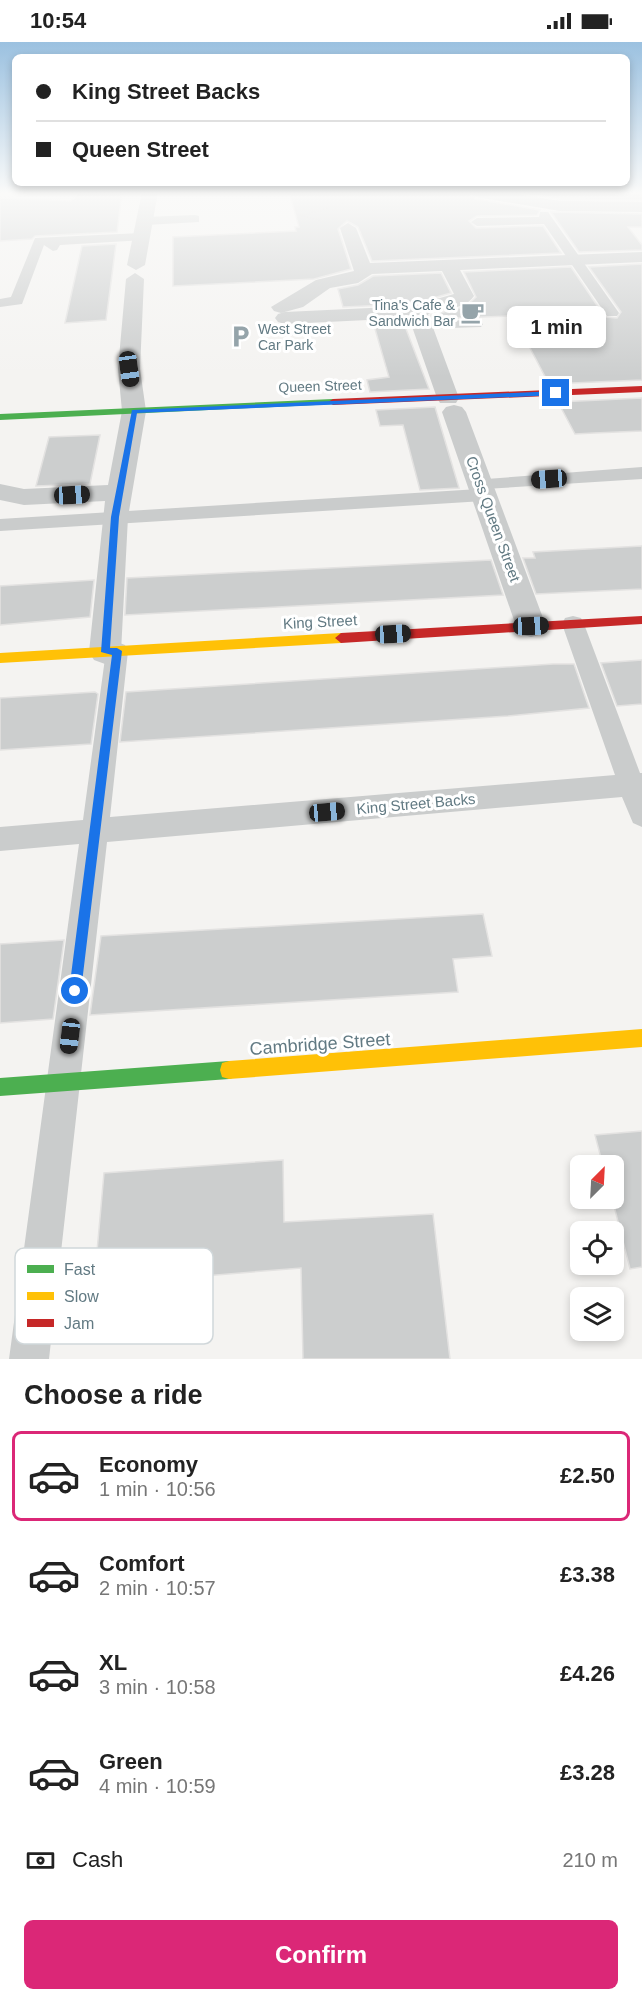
<!DOCTYPE html>
<meta charset="utf-8">
<style>
body{margin:0;font-family:Arial,sans-serif;background:#f6f6f6;color:#222;height:100vh;display:flex;flex-direction:column;font-size:22px;white-space:nowrap}
*{box-sizing:border-box;margin:0}
p{font-size:20px;color:#767676}
.icon{flex:none;width:33px;height:33px;fill:none;stroke:currentColor;stroke-width:2;stroke-linecap:round;stroke-linejoin:round}
.map{position:relative;height:1317px;overflow:hidden}
.details{display:flex;flex-direction:column;background:#fff;flex:1}
.details>*{flex:none}
.guide{position:absolute;left:12px;top:12px;width:618px;height:132px;border-radius:9px;box-shadow:0 3px 9px #0003;display:grid;align-content:center;height:132px;padding:0 24px;background:#fff}
.needle{width:39px;rotate:24deg}
.fabs{position:absolute;left:570px;top:1113px;display:grid;gap:12px}
.fabs a{display:grid;place-items:center;width:54px;height:54px;border-radius:9px;background:#fff;box-shadow:0 3px 9px #0003;font-size:30px}
.end{position:absolute;width:27px;height:27px;margin:-14px;border:8px solid #1a73e8;background:#fff;box-shadow:0 0 0 3px #fff}
.from{border-radius:50%}
.bubble{position:absolute;height:42px;border-radius:9px;background:#fff;box-shadow:0 3px 9px #0003;font-size:20px;font-weight:800;line-height:42px;text-align:center}
.car{position:absolute;width:18px;height:36px;margin:-18px -9px;border-radius:8px;box-shadow:0 0 4px 2px #0007;background:linear-gradient(#222 24%,#8ab4d8 0 40%,#222 0 76%,#8ab4d8 0 86%,#222 0)}
.guide b{display:flex;align-items:center;gap:21px;height:57px;font-size:22px}
.guide b+b{border-top:2px solid #e0e0e0}
.guide i{width:15px;height:15px;background:#222}
ul{padding:0;list-style:none}
li{display:flex;align-items:center;gap:18px;height:90px;margin:0 12px 9px;padding:0 12px;border:3px solid transparent;border-radius:9px}
li div{flex:1}
li b{display:block;font-size:22px}
li em{font-style:normal;font-weight:800}
li.active{border-color:#db2777}
li>.icon{width:54px;height:54px;stroke-width:1.5}
h2{padding:0 24px;font-size:27px;line-height:72px}
.pay{display:flex;align-items:center;gap:15px;height:66px;padding:0 24px;font-size:22px}
.pay p{margin-inline-start:auto}
.button{display:flex;gap:12px;margin-top:auto;padding:12px 24px}
.button a{flex:1;height:69px;border-radius:9px;background:#db2777;color:#fff;font-size:24px;font-weight:800;line-height:69px;text-align:center}
.status{display:flex;justify-content:space-between;align-items:center;height:42px;padding:0 30px;background:#fff;direction:ltr}
.status svg{height:16px;fill:currentColor}
.map>svg:first-child{display:block}
.building{fill:#cccece;stroke:#e3e2e1;stroke-width:1.5}
.lines{fill:none;stroke-linecap:round;stroke-linejoin:round}
.path{stroke:#c9c9c9;stroke-width:2;stroke-dasharray:1.5 1.5;stroke-linecap:butt}
.lane{fill:#cacccc;fill-rule:evenodd}
.street{fill:#cacccc;fill-rule:evenodd}
.fast{fill:#4caf50;fill-rule:evenodd}
.slow{fill:#ffc107;fill-rule:evenodd}
.jam{fill:#c62828;fill-rule:evenodd}
.route{fill:#1a73e8}
.labels{text-anchor:middle;stroke-width:6;stroke-linejoin:round;paint-order:stroke}
.far-poi-label{font-size:14px;fill:#627a83;stroke:#fff;text-anchor:end}
.far-street-label{font-size:14px;fill:#627a83;stroke:#fff}
.street-label{font-size:15px;fill:#627a83;stroke:#fff}
.near-street-label{font-size:18px;fill:#627a83;stroke:#fff}
.key{fill:#fff;stroke:#d0d7da;stroke-width:1.5}
.key-label{font-size:16px;fill:#627a83}
</style>
<div class="status"><b>10:54</b><svg viewBox="0 0 49 12"><path d="M0 12V9h3v3zM5 12V6h3v6zM10 12V3h3v9zM15 12V0h3v12zM26 1h20v11H26zM47 4h2v5h-2z"/></svg></div>
<div class="map">
<svg width="642" height="1317" viewBox="0 0 642 1317">
<rect width="100%" height="100%" fill="#f4f3f1"/>
<!-- building -->
<path class="building" d="M 80,150 L 122,150 L 117,190 L 35,194 L 32,197 L 0,199 L 0,156 L 71,159 Z
M 289,150 L 466,150 L 476,157 L 540,168 L 537,173 L 477,174 L 469,179 L 476,186 L 543,184 L 561,211 L 372,219 L 358,185 L 347,179 L 338,187 L 351,227 L 314,237 L 173,244 L 173,195 L 296,189 L 295,185 L 299,185 Z
M 520,150 L 642,150 L 642,158 L 560,157 Z
M 551,170 L 642,172 L 642,185 L 628,185 L 642,203 L 642,208 L 579,210 Z
M 116,202 L 106,278 L 65,281 L 82,204 Z
M 642,222 L 642,338 L 549,342 L 513,274 L 432,277 L 431,273 L 465,265 L 476,255 L 464,230 L 571,225 L 605,275 L 617,276 L 621,270 L 589,225 Z
M 441,231 L 451,251 L 412,262 L 343,265 L 338,247 L 358,243 L 373,234 Z
M 403,279 L 429,347 L 370,350 L 367,338 L 389,335 L 373,280 Z
M 642,356 L 642,389 L 594,391 L 575,392 L 558,360 Z
M 435,365 L 459,446 L 420,448 L 403,383 L 380,384 L 376,368 Z
M 100,393 L 90,442 L 36,444 L 49,395 Z
M 642,504 L 642,547 L 536,552 L 523,516 L 535,516 L 533,510 Z
M 491,518 L 503,553 L 125,573 L 127,536 Z
M 94,538 L 90,575 L 0,583 L 0,544 Z
M 642,618 L 642,662 L 617,664 L 601,621 Z
M 553,622 L 574,622 L 589,666 L 508,674 L 120,700 L 126,650 Z
M 95,650 L 98,652 L 91,702 L 0,708 L 0,656 Z
M 483,872 L 492,914 L 453,917 L 458,950 L 90,973 L 101,894 Z
M 64,898 L 53,977 L 0,981 L 0,902 Z
M 642,1089 L 642,1225 L 630,1227 L 612,1156 L 614,1124 L 603,1124 L 595,1093 Z
M 283,1118 L 284,1180 L 433,1172 L 450,1317 L 303,1317 L 301,1226 L 94,1243 L 104,1131 Z"/>
<g class="lines">
<!-- path -->
<path class="path" d="M 337,150 L 343,163
M 430,152 L 432,150
M 341,157 L 368,156 L 367,150
M 300,174 L 329,166
M 301,174 L 320,178"/>
<!-- lane -->
<path class="lane" d="M 540,170 L 548,170 L 619,271 L 617,274 L 607,274 L 544,182 L 477,184 L 471,180 L 477,176 L 539,175 Z
M 195,173 L 199,174 L 199,180 L 146,183 L 140,179 L 146,175 Z
M 141,191 L 147,195 L 145,198 L 60,203 L 57,208 L 53,209 L 44,203 L 22,262 L 0,265 L 0,257 L 11,255 L 35,196 Z
M 476,278 L 483,282 L 481,285 L 421,287 L 414,283 L 421,279 Z
M 642,425 L 642,437 L 485,447 L 493,453 L 484,459 L 0,489 L 0,477 L 479,447 L 471,442 L 473,438 Z
M 573,574 L 581,576 L 584,582 L 640,731 L 642,731 L 642,785 L 633,781 L 622,755 L 107,800 L 49,1317 L 9,1317 L 79,802 L 0,809 L 0,785 L 83,778 L 106,609 L 109,603 L 117,600 L 125,603 L 128,609 L 110,775 L 615,733 L 562,582 L 565,576 Z"/>
<!-- street -->
<path class="street" d="M 142,150 L 158,150 L 145,223 L 136,228 L 127,223 Z
M 468,150 L 505,150 L 560,159 L 642,160 L 642,170 L 560,169 L 476,155 Z
M 348,181 L 356,186 L 370,221 L 642,210 L 642,220 L 460,228 L 474,254 C 463,270 443,264 428,272 L 459,356 L 456,361 L 440,361 L 437,356 L 409,276 L 285,282 L 278,280 L 275,276 L 278,272 L 285,270 L 412,264 L 454,252 L 442,229 L 372,232 L 358,241 L 330,246 L 303,265 L 281,271 L 274,269 L 271,265 L 316,238 L 354,229 L 340,186 Z
M 135,231 L 144,237 L 140,327 L 146,369 L 128,475 L 121,610 L 116,618 L 105,622 L 94,618 L 89,610 L 105,459 L 24,463 L 0,458 L 0,442 L 24,447 L 108,443 L 122,369 L 118,327 L 126,237 Z
M 454,363 L 462,365 L 466,370 L 546,584 L 542,592 L 531,595 L 520,592 L 516,584 L 442,370 L 446,365 Z"/>
<!-- fast -->
<path class="fast" d="M 333,357 L 338,360 L 336,362 L 0,378 L 0,372 Z
M 229,1019 L 236,1021 L 238,1028 L 236,1035 L 229,1037 L 0,1054 L 0,1036 Z"/>
<!-- slow -->
<path class="slow" d="M 341,591 L 347,596 L 341,601 L 0,621 L 0,611 Z
M 642,987 L 642,1005 L 229,1037 L 222,1035 L 220,1028 L 222,1021 L 229,1019 Z"/>
<!-- jam -->
<path class="jam" d="M 642,344 L 642,350 L 333,363 L 328,360 L 333,357 Z
M 642,574 L 642,582 L 341,601 L 335,596 L 341,591 Z"/>
</g>
<!-- sky -->
<linearGradient id="sky" x2="0" y2="1"><stop stop-color="#9bc1e0"/><stop offset="0.45" stop-color="#fafaf9"/><stop offset="1" stop-color="#fafaf9" stop-opacity="0"/></linearGradient>
<rect width="642" height="335" fill="url(#sky)"/>
<!-- route -->
<path class="route" d="M 556,349 L 558,353 L 137,371 L 119,475 L 110,606 L 117,606 L 122,609 L 81,949 L 75,955 L 71,953 L 69,949 L 112,613 L 101,610 L 111,475 L 132,368 Z"/>
<!-- icons -->
<defs>
<symbol id="cafe-bare" viewBox="-9 -9 18 18"><path d="M-5.5-4.5H6V0H3Q3 3.5 0 3.5H-2.5Q-5.5 3.5-5.5 0ZM3-3.2v2h1.7v-2ZM-6 4.5H4V6H-6Z" fill="#95a4aa" stroke="#fff" stroke-width="2.5" paint-order="stroke"/></symbol>
<symbol id="parking-bare" viewBox="-9 -9 18 18"><path d="M-3.5-5.5H1a3.5 3.5 0 0 1 0 7H-1V5.5H-3.5ZM-1-3.4V-.6H.8a1.4 1.4 0 0 0 0-2.8Z" fill="#95a4aa" stroke="#fff" stroke-width="2.5" paint-order="stroke"/></symbol>
</defs>
<g fill-rule="evenodd">
<use href="#cafe-bare" x="456" y="254" width="33" height="33"/>
<use href="#parking-bare" x="224" y="278" width="33" height="33"/>
</g>
<g class="labels">
<!-- far-poi labels -->
<g class="far-poi-label">
<text x="455" y="268">Tina's Cafe &amp;<tspan x="455" dy="16">Sandwich Bar</tspan></text>
<text x="258" y="292" text-anchor="start">West Street<tspan x="258" dy="16">Car Park</tspan></text>
</g>
<!-- far-street labels -->
<g class="far-street-label">
<text transform="translate(320 344) rotate(-2)" y="5">Queen Street</text>
</g>
<!-- street labels -->
<g class="street-label">
<text transform="translate(493 477) rotate(70)" y="5">Cross Queen Street</text>
<text transform="translate(320 580) rotate(-3)" y="5">King Street</text>
<text transform="translate(416 762) rotate(-5)" y="5">King Street Backs</text>
</g>
<!-- near-street labels -->
<g class="near-street-label">
<text transform="translate(320 1002) rotate(-4)" y="6">Cambridge Street</text>
</g>
</g>
<!-- legend -->
<rect x="15" y="1206" width="198" height="96" rx="9" class="key"/>
<rect x="27" y="1223" width="27" height="8" fill="#4caf50"/>
<rect x="27" y="1250" width="27" height="8" fill="#ffc107"/>
<rect x="27" y="1277" width="27" height="8" fill="#c62828"/>
<g class="key-label">
<text x="64" y="1233">Fast</text>
<text x="64" y="1260">Slow</text>
<text x="64" y="1287">Jam</text>
</g>
</svg>
<div class="fabs">
<a><svg class="needle" viewBox="-14 -14 28 28"><path d="M0-13l5 13h-10z" fill="#e53935"/><path d="M0 13l5-13h-10z" fill="#767676"/></svg></a>
<a><svg class="icon" aria-label="locate" viewBox="0 0 24 24"><circle cx="12" cy="12" r="6"/><path d="M12 2v4M12 18v4M2 12h4M18 12h4"/></svg></a>
<a><svg class="icon" aria-label="layers" viewBox="0 0 24 24"><path d="M12 4l9 5-9 5-9-5zM3 14l9 5 9-5"/></svg></a>
</div>
<i class="end from" style="left:75px;top:949px"></i>
<i class="end" style="left:556px;top:351px"></i>
<div class="bubble" style="left:507px;top:264px;width:99px">1 min</div>
<i class="car" style="left:129px;top:327px;rotate:172deg"></i>
<i class="car" style="left:549px;top:437px;rotate:266deg"></i>
<i class="car" style="left:72px;top:453px;rotate:87deg"></i>
<i class="car" style="left:531px;top:584px;rotate:88deg"></i>
<i class="car" style="left:393px;top:592px;rotate:87deg"></i>
<i class="car" style="left:327px;top:770px;rotate:85deg"></i>
<i class="car" style="left:70px;top:994px;rotate:187deg"></i>
<div class="guide">
<b><i class="from"></i>King Street Backs</b>
<b><i></i>Queen Street</b>
</div>
</div>
<section class="details">
<h2>Choose a ride</h2>
<ul>
<li class="active"><svg class="icon" aria-label="car" viewBox="0 0 24 24"><path d="M5 17H2v-5l4-1 3-4h7l3 4 3 1v5h-3M9 17h6M6 11h13"/><circle cx="7" cy="17" r="2"/><circle cx="17" cy="17" r="2"/></svg><div><b>Economy</b><p>1 min · 10:56</p></div><em>£2.50</em></li>
<li><svg class="icon" aria-label="car" viewBox="0 0 24 24"><path d="M5 17H2v-5l4-1 3-4h7l3 4 3 1v5h-3M9 17h6M6 11h13"/><circle cx="7" cy="17" r="2"/><circle cx="17" cy="17" r="2"/></svg><div><b>Comfort</b><p>2 min · 10:57</p></div><em>£3.38</em></li>
<li><svg class="icon" aria-label="car" viewBox="0 0 24 24"><path d="M5 17H2v-5l4-1 3-4h7l3 4 3 1v5h-3M9 17h6M6 11h13"/><circle cx="7" cy="17" r="2"/><circle cx="17" cy="17" r="2"/></svg><div><b>XL</b><p>3 min · 10:58</p></div><em>£4.26</em></li>
<li><svg class="icon" aria-label="car" viewBox="0 0 24 24"><path d="M5 17H2v-5l4-1 3-4h7l3 4 3 1v5h-3M9 17h6M6 11h13"/><circle cx="7" cy="17" r="2"/><circle cx="17" cy="17" r="2"/></svg><div><b>Green</b><p>4 min · 10:59</p></div><em>£3.28</em></li>
</ul>
<div class="pay"><svg class="icon" aria-label="cash" viewBox="0 0 24 24"><path d="M3 7h18v10H3z"/><circle cx="12" cy="12" r="2"/></svg>Cash<p>210 m</p></div>
<div class="button"><a>Confirm</a></div>
</section>
